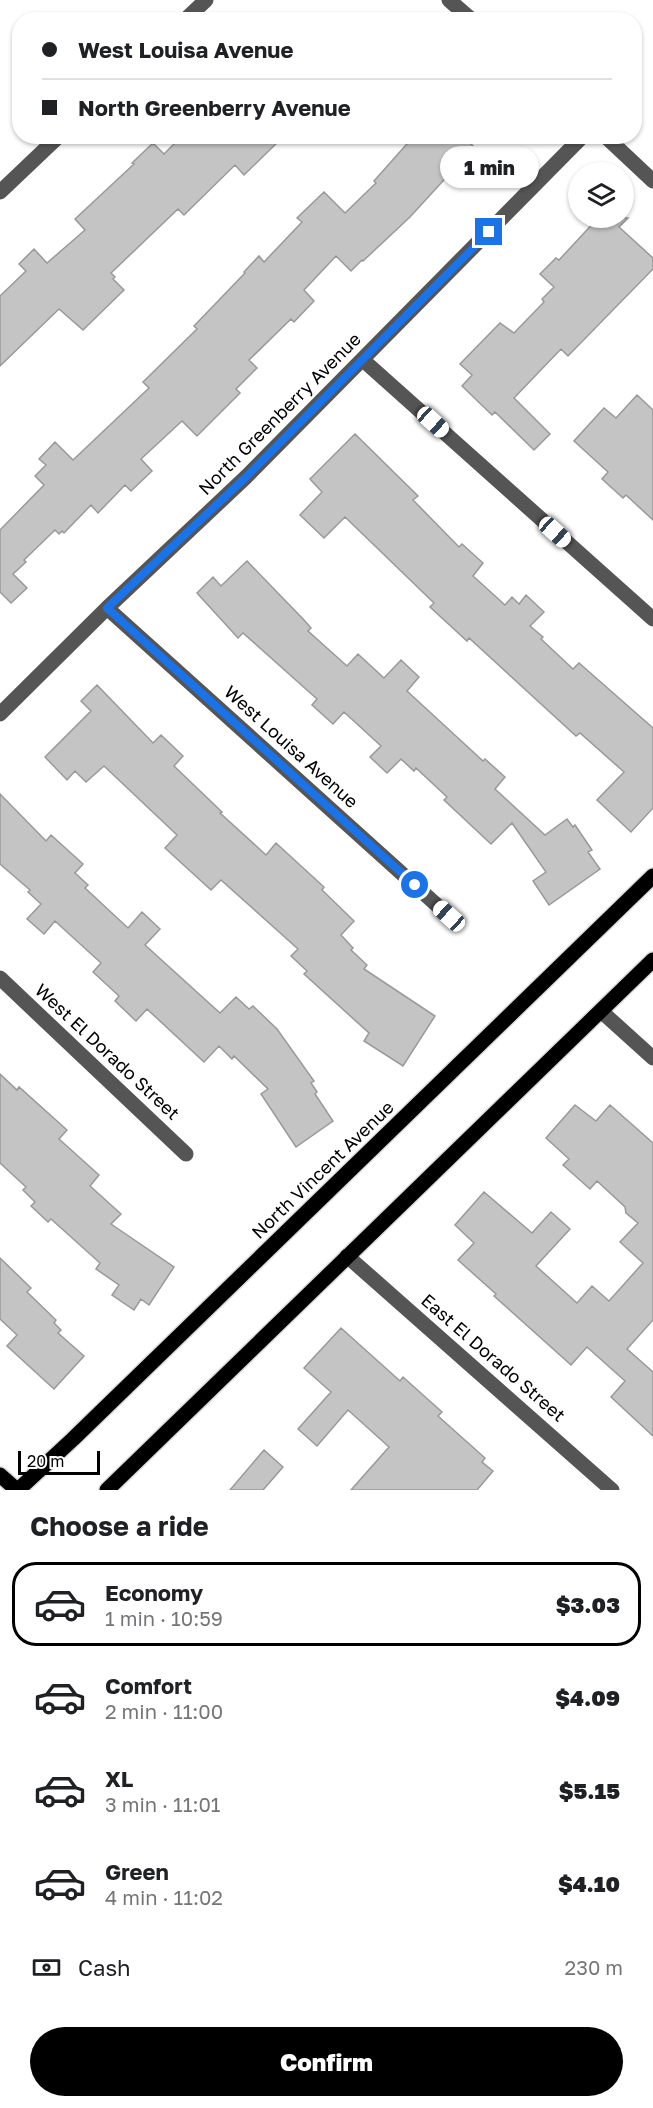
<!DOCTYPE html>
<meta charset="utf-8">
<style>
body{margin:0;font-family:"Golos Text",sans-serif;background:#f2f2f2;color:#202124;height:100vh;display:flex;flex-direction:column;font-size:22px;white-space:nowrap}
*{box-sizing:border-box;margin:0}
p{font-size:20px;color:#757577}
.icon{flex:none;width:33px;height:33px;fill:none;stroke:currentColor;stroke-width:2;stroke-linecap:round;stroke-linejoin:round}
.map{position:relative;height:1490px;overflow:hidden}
.drawer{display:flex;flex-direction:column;background:#fff;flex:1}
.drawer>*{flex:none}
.hud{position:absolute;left:12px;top:12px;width:630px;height:132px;border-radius:24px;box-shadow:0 2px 4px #0004;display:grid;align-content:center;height:132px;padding:0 30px;background:#fff}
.controls{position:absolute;left:568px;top:162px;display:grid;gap:12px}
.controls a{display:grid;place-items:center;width:66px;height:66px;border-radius:50%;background:#fff;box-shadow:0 2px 4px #0004;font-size:30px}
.scale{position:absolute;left:18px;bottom:15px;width:82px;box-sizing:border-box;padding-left:6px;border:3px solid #000;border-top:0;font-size:16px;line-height:21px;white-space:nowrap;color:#000;-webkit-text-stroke:4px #fff;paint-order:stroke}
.end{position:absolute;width:27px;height:27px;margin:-14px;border:8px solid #1a73e8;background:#fff;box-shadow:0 0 0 3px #fff}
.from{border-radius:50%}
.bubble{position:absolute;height:42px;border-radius:21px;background:#fff;box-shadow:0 2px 4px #0004;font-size:20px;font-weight:800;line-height:42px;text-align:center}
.car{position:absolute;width:18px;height:36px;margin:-18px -9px;border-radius:8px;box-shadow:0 0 4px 2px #0007;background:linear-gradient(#fff 24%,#345 0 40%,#fff 0 76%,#345 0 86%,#fff 0)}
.hud b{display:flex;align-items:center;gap:21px;height:57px;font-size:22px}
.hud b+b{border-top:2px solid #e0e0e0}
.hud i{width:15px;height:15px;background:#202124}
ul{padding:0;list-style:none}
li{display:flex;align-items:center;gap:18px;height:84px;margin:0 12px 9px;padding:0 18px;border:3px solid transparent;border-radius:24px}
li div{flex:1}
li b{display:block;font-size:22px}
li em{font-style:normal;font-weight:800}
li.selected{border-color:#000}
li>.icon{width:54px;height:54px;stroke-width:1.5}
h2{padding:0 30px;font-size:27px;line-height:72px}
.pay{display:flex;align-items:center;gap:15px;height:66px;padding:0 30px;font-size:22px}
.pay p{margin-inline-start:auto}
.button{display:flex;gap:12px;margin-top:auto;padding:12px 30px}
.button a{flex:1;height:69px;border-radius:36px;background:#000;color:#fff;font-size:24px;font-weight:800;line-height:69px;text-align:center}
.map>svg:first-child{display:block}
.building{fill:#c4c4c4;stroke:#999;stroke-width:1.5}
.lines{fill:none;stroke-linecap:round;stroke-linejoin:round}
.major-casing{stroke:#dbdbdb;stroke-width:18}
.minor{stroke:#555;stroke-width:15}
.major{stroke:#000;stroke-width:15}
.route{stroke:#1a73e8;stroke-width:8}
.labels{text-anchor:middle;stroke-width:5;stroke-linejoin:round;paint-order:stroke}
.street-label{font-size:18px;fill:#000;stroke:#fff}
</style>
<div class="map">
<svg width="653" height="1490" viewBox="0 0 653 1490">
<rect width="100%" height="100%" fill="#fff"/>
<!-- building -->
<path class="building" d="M 182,136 L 284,136 L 244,175 L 235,165 L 184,215 L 178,209 L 111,273 L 115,277 L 113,279 L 124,290 L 83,330 L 59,309 L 0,366 L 0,296 L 26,271 L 19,264 L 34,249 L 47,263 L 85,230 L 75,219 L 134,164 L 132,163 L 153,143 L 164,154 Z
M 414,136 L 463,136 L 474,147 L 410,217 L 363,261 L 362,260 L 351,271 L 336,256 L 304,290 L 314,301 L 294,322 L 291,319 L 249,360 L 257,368 L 236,389 L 240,393 L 197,436 L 182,421 L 141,459 L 152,471 L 131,491 L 125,485 L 98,513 L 91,505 L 64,533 L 62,531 L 59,534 L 55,530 L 24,560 L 26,562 L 13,574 L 27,588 L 11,603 L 0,592 L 0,530 L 44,485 L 35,476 L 46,465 L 39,459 L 55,442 L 73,460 L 149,388 L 143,382 L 197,329 L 194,326 L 245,273 L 244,272 L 259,256 L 264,262 L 302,222 L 297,218 L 324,192 L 345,213 L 376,183 L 374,181 Z
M 598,218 L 628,218 L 619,227 L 653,258 L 653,269 L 568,356 L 561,349 L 514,398 L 550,434 L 534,450 L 495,412 L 492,415 L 462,386 L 472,375 L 460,364 L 500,323 L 514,333 L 544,302 L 542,299 L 554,287 L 540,274 L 556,258 L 559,260 Z
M 637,395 L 653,410 L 653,520 L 626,495 L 623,498 L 602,479 L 608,472 L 574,441 L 604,408 L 616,418 Z
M 355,434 L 418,496 L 413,500 L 459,547 L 462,544 L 483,563 L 473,576 L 505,605 L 512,597 L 519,604 L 526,595 L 544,612 L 530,626 L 543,637 L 541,639 L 573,669 L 579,663 L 653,728 L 653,808 L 631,832 L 597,800 L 624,772 L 580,733 L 576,736 L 469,638 L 467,641 L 430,607 L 434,603 L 345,517 L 324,538 L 300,515 L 322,492 L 310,479 Z
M 247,561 L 304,620 L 311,628 L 308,631 L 347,666 L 358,654 L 384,678 L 401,660 L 419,677 L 407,691 L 483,761 L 485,759 L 505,777 L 495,789 L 545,835 L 567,819 L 573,827 L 575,825 L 592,850 L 588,852 L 600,869 L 549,905 L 533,881 L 546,872 L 512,823 L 491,844 L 444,800 L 447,797 L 416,768 L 414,771 L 401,759 L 387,773 L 370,757 L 381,746 L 344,712 L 333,724 L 312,705 L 317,699 L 243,633 L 238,638 L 197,593 L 213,577 L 221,586 Z
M 97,685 L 153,743 L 161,735 L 183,756 L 174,766 L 222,812 L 220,813 L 266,855 L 276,843 L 324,887 L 322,890 L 354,921 L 341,935 L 353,948 L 351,950 L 367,965 L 364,969 L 435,1016 L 403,1066 L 364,1041 L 369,1033 L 304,974 L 307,971 L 291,956 L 298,949 L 221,880 L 211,890 L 165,848 L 177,835 L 104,766 L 86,782 L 75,771 L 67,780 L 45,757 L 91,711 L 81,701 Z
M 0,794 L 46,841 L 51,835 L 83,864 L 75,873 L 88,885 L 85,888 L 128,928 L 142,912 L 160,929 L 145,945 L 220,1013 L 236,997 L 249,1009 L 253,1006 L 277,1029 L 314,1081 L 311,1083 L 317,1092 L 315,1094 L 333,1121 L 296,1147 L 261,1094 L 268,1089 L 234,1056 L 232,1059 L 219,1046 L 204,1062 L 147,1009 L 136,1021 L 115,1001 L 119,996 L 93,972 L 101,963 L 55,921 L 44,934 L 27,919 L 41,904 L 28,892 L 30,890 L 0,864 Z
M 0,1074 L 17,1090 L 19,1087 L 67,1130 L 59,1139 L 99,1175 L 90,1186 L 121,1214 L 111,1224 L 174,1267 L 149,1305 L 141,1299 L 134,1310 L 112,1295 L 119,1285 L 96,1269 L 100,1263 L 51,1219 L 48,1222 L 31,1206 L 35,1202 L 23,1190 L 26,1187 L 0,1163 Z
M 575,1105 L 596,1121 L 610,1105 L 653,1143 L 653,1320 L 627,1349 L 653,1372 L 653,1436 L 611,1397 L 625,1381 L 587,1347 L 571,1365 L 494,1296 L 496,1294 L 458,1260 L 474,1243 L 455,1225 L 484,1192 L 532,1233 L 551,1212 L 570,1229 L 536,1266 L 577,1303 L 592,1286 L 609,1301 L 643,1263 L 620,1242 L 638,1223 L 626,1213 L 625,1207 L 597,1181 L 590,1189 L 563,1165 L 569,1159 L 546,1138 Z
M 0,1258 L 31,1288 L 27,1292 L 56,1320 L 54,1323 L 61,1330 L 58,1333 L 84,1356 L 54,1389 L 7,1346 L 17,1335 L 0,1319 Z
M 341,1328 L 400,1381 L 403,1377 L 442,1412 L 438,1416 L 485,1458 L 482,1462 L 493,1471 L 477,1490 L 351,1490 L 389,1447 L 348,1410 L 317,1446 L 298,1429 L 331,1392 L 304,1368 Z
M 264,1450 L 283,1467 L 263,1490 L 230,1490 Z"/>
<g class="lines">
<defs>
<path id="major" d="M 0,1475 L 17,1490
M 18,1490 L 73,1439 L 653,876
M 107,1490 L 653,960"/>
</defs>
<!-- major casing -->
<use href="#major" class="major-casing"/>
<!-- minor -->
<path class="minor" d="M 449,0 L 472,20
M 185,20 L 206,0
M 605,136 L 653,181
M 0,192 L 59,136
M 363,360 L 653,619
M 107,608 L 449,916
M 0,714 L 107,608 L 246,477 L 583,136
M 0,978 L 186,1154
M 602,1012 L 653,1058
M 347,1256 L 612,1490"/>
<!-- major -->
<use href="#major" class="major"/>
</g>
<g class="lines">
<!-- route -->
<path class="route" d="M 415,885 L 107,608 L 246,477 L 489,232"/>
</g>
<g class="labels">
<!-- street labels -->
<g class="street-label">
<text transform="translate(280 414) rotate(-45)" y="6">North Greenberry Avenue</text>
<text transform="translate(291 747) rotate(42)" y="6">West Louisa Avenue</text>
<text transform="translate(107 1052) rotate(43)" y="6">West El Dorado Street</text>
<text transform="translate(323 1170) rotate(-44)" y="6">North Vincent Avenue</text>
<text transform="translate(493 1358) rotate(41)" y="6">East El Dorado Street</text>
</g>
</g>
</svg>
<div class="controls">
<a><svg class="icon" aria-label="layers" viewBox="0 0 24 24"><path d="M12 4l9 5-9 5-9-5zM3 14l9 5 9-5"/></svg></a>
</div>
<div class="scale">20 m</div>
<i class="end from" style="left:415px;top:885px"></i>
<i class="end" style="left:489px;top:232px"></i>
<div class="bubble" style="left:440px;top:146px;width:99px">1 min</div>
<i class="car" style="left:433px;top:422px;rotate:132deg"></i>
<i class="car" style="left:555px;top:532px;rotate:132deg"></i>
<i class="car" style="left:449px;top:916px;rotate:312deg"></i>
<div class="hud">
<b><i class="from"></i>West Louisa Avenue</b>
<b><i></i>North Greenberry Avenue</b>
</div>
</div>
<section class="drawer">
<h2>Choose a ride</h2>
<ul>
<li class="selected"><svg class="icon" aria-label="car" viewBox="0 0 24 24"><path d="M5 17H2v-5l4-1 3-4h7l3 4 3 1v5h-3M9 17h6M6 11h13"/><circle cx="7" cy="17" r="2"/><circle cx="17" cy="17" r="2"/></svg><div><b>Economy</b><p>1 min · 10:59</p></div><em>$3.03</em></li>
<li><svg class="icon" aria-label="car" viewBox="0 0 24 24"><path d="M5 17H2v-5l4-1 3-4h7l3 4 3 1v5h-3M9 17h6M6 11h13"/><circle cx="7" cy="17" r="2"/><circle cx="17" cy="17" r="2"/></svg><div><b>Comfort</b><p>2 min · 11:00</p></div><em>$4.09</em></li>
<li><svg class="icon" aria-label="car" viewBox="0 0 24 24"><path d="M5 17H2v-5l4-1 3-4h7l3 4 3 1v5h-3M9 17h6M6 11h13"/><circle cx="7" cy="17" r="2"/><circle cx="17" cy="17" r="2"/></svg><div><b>XL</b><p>3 min · 11:01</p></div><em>$5.15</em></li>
<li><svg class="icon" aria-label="car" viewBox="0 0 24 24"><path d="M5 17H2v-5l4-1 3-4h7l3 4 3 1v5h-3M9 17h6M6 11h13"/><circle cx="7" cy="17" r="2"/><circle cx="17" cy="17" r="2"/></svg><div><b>Green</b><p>4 min · 11:02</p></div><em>$4.10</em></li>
</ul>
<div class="pay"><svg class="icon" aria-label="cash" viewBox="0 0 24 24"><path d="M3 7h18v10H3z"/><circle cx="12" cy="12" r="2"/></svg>Cash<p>230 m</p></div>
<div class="button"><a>Confirm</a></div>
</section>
